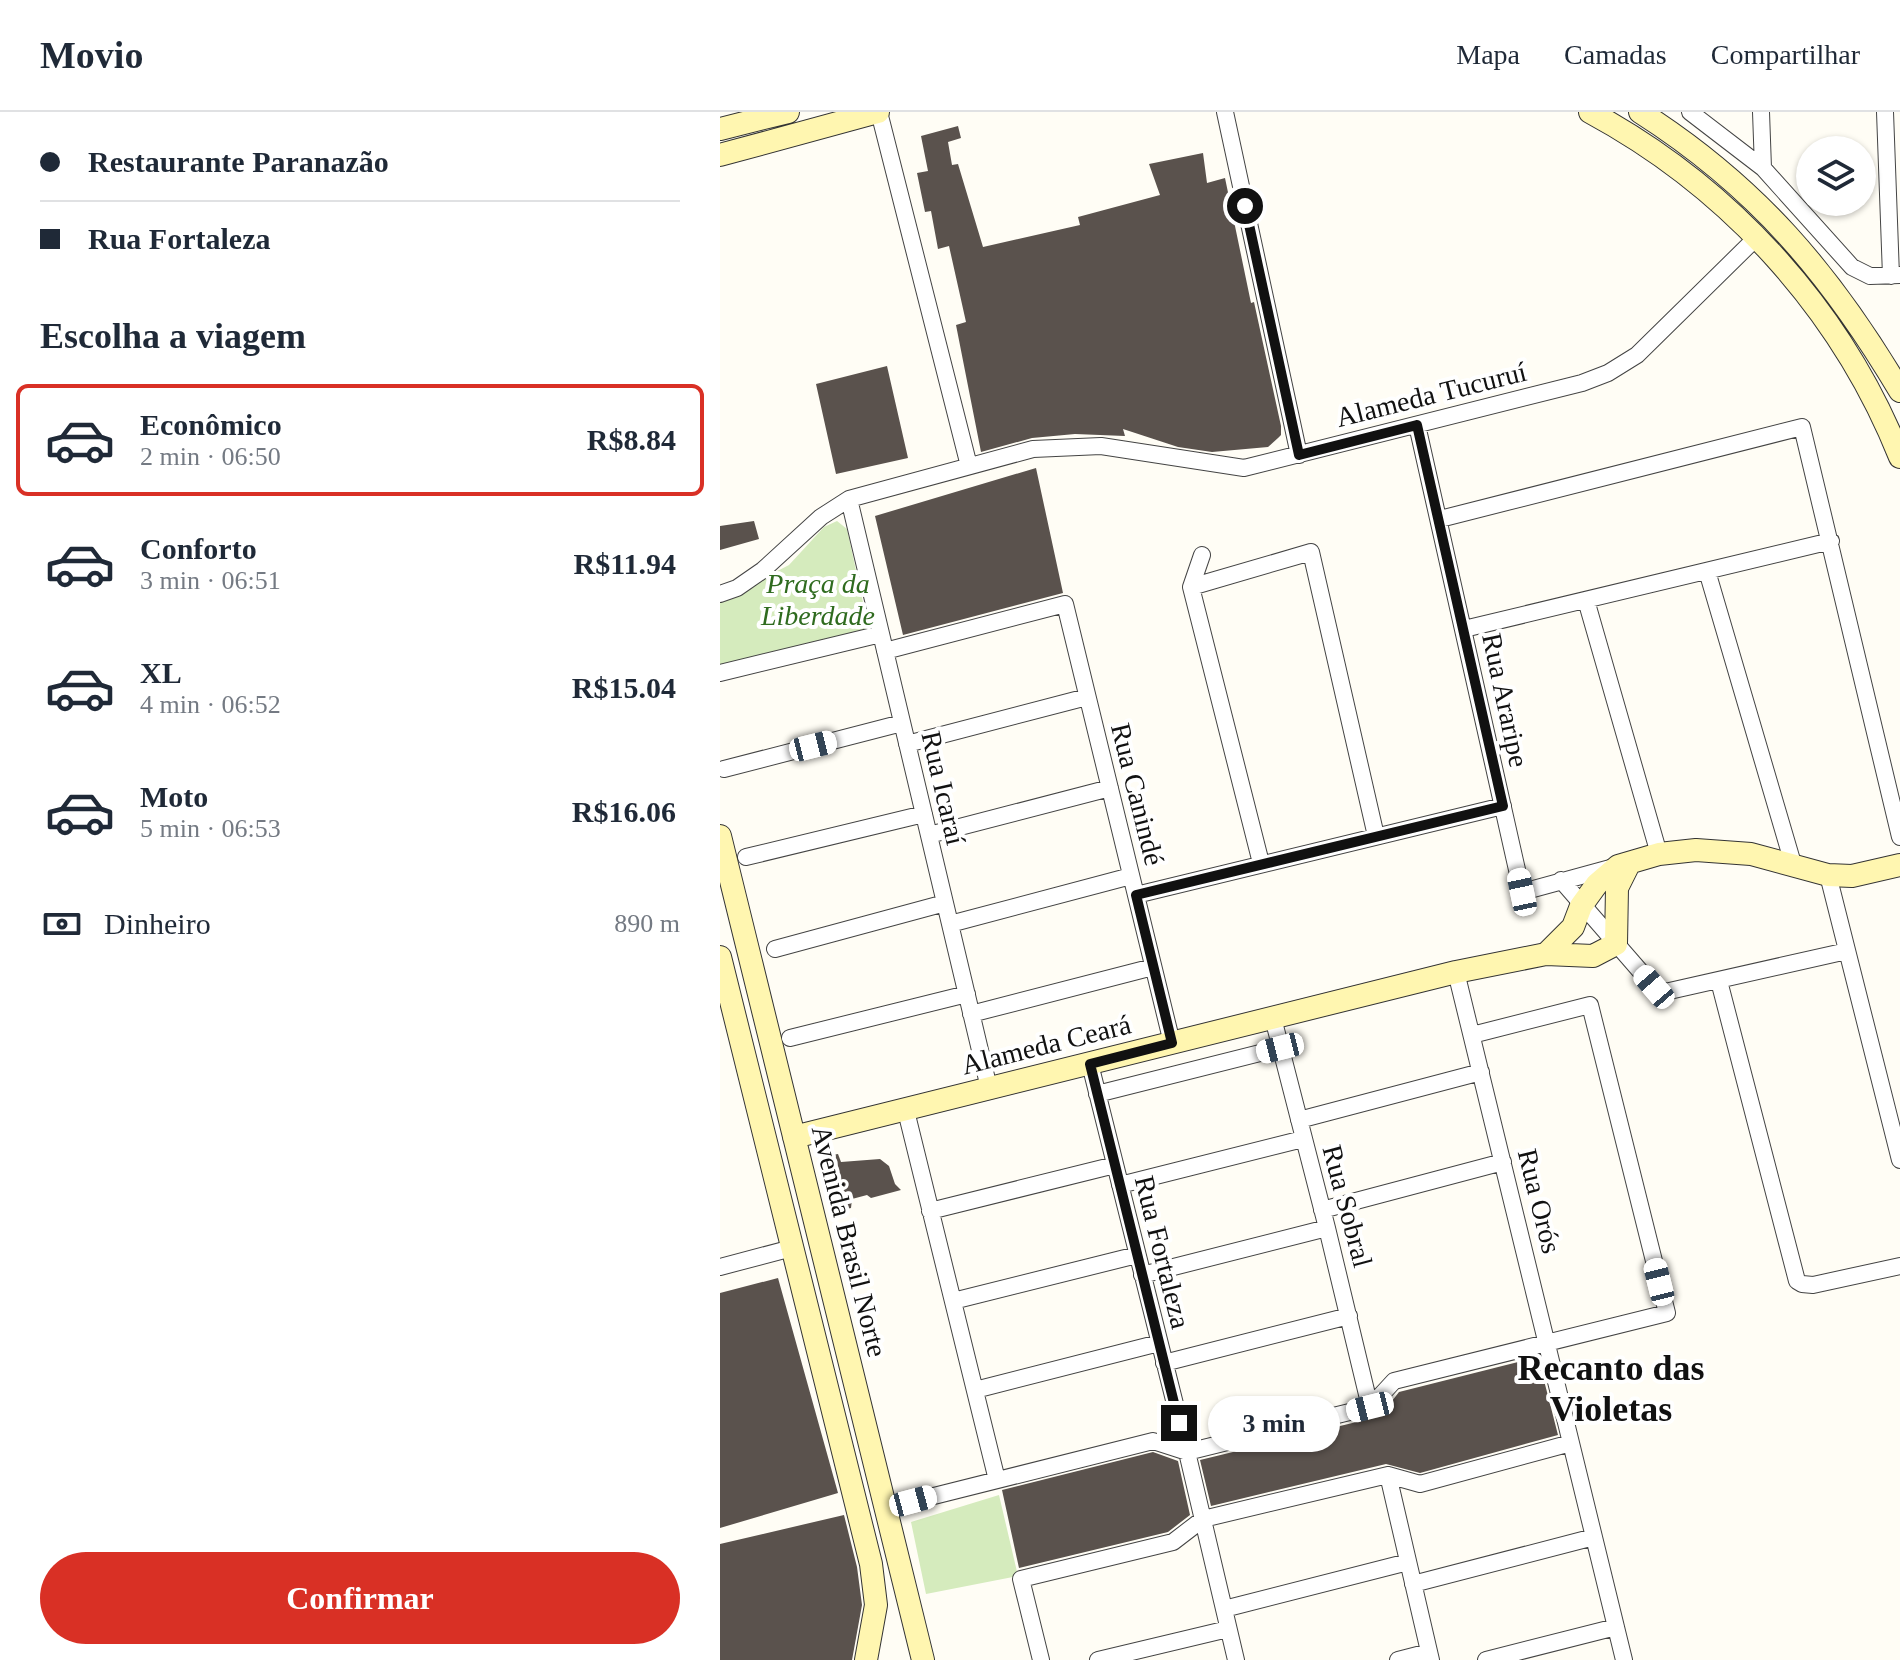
<!DOCTYPE html>
<html lang="pt">
<meta charset="utf-8">
<style>
body{margin:0;font-family:Georgia,serif;background:#f6f6f7;color:#1f2937;height:100vh;display:flex;flex-direction:column;font-size:30px;white-space:nowrap}
*{box-sizing:border-box;margin:0}
p{font-size:26px;color:#747a83}
.icon{flex:none;width:44px;height:44px;fill:none;stroke:currentColor;stroke-width:2;stroke-linecap:round;stroke-linejoin:round}
.map{position:relative;flex:1;overflow:hidden}
.panel{display:flex;flex-direction:column;background:#fff;width:720px}
.panel>*{flex:none}
.guide{display:grid;align-content:center;height:176px;padding:0 40px;background:#fff}
.buttons{position:absolute;left:1076px;top:24px;display:grid;gap:16px}
.buttons a{display:grid;place-items:center;width:80px;height:80px;border-radius:50%;background:#fff;box-shadow:0 2px 6px #0004;font-size:40px}
.end{position:absolute;width:36px;height:36px;margin:-18px;border:10px solid #111;background:#fff;box-shadow:0 0 0 4px #fff}
.from{border-radius:50%}
.bubble{position:absolute;height:56px;border-radius:28px;background:#fff;box-shadow:0 2px 6px #0004;font-size:26px;font-weight:600;line-height:56px;text-align:center}
.car{position:absolute;width:24px;height:48px;margin:-24px -12px;border-radius:10px;box-shadow:0 0 6px 2px #0007;background:linear-gradient(#fff 24%,#345 0 40%,#fff 0 76%,#345 0 86%,#fff 0)}
.guide b{display:flex;align-items:center;gap:28px;height:76px;font-size:30px}
.guide b+b{border-top:2px solid #e0e1e3}
.guide i{width:20px;height:20px;background:#1f2937}
ul{padding:0;list-style:none}
li{display:flex;align-items:center;gap:24px;height:112px;margin:0 16px 12px;padding:0 24px;border:4px solid transparent;border-radius:12px}
li div{flex:1}
li b{display:block;font-size:30px}
li em{font-style:normal;font-weight:600}
li.on{border-color:#d93025}
li>.icon{width:72px;height:72px;stroke-width:1.5}
h2{padding:0 40px;font-size:36px;line-height:96px}
.pay{display:flex;align-items:center;gap:20px;height:88px;padding:0 40px;font-size:30px}
.pay p{margin-inline-start:auto}
.button{display:flex;gap:16px;margin-top:auto;padding:16px 40px}
.button a{flex:1;height:92px;border-radius:48px;background:#d93025;color:#fff;font-size:32px;font-weight:600;line-height:92px;text-align:center}
header{display:flex;align-items:center;gap:48px;box-sizing:border-box;height:112px;padding:0 40px;background:#fff;border-bottom:2px solid #e0e1e3}
header strong{font-size:38px}
nav{display:flex;gap:44px;margin-inline-start:auto;font-size:28px}
main{display:flex;flex:1;min-height:0}
.map>svg:first-child{display:block}
.green{fill:#d5ebbd}
.building{fill:#5a524d}
.lines{fill:none;stroke-linecap:round;stroke-linejoin:round}
.street-casing{stroke:#444;stroke-width:18}
.secondary-casing{stroke:#333;stroke-width:24}
.street{stroke:#fff;stroke-width:16}
.secondary{stroke:#fff6b0;stroke-width:22}
.route{stroke:#111;stroke-width:10}
.labels{text-anchor:middle;stroke-width:8;stroke-linejoin:round;paint-order:stroke}
.street-label{font-size:28px;fill:#111;stroke:#fff}
.park-label{font-size:28px;font-style:italic;fill:#2f6b1f;stroke:#fff}
.district-label{font-size:36px;font-weight:bold;fill:#111;stroke:#fff}
</style>
<header>
<strong>Movio</strong>
<nav><a>Mapa</a><a>Camadas</a><a>Compartilhar</a></nav>
</header>
<main>
<section class="panel">
<div class="guide">
<b><i class="from"></i>Restaurante Paranazão</b>
<b><i></i>Rua Fortaleza</b>
</div>
<h2>Escolha a viagem</h2>
<ul>
<li class="on"><svg class="icon" aria-label="car" viewBox="0 0 24 24"><path d="M5 17H2v-5l4-1 3-4h7l3 4 3 1v5h-3M9 17h6M6 11h13"/><circle cx="7" cy="17" r="2"/><circle cx="17" cy="17" r="2"/></svg><div><b>Econômico</b><p>2 min · 06:50</p></div><em>R$8.84</em></li>
<li><svg class="icon" aria-label="car" viewBox="0 0 24 24"><path d="M5 17H2v-5l4-1 3-4h7l3 4 3 1v5h-3M9 17h6M6 11h13"/><circle cx="7" cy="17" r="2"/><circle cx="17" cy="17" r="2"/></svg><div><b>Conforto</b><p>3 min · 06:51</p></div><em>R$11.94</em></li>
<li><svg class="icon" aria-label="car" viewBox="0 0 24 24"><path d="M5 17H2v-5l4-1 3-4h7l3 4 3 1v5h-3M9 17h6M6 11h13"/><circle cx="7" cy="17" r="2"/><circle cx="17" cy="17" r="2"/></svg><div><b>XL</b><p>4 min · 06:52</p></div><em>R$15.04</em></li>
<li><svg class="icon" aria-label="car" viewBox="0 0 24 24"><path d="M5 17H2v-5l4-1 3-4h7l3 4 3 1v5h-3M9 17h6M6 11h13"/><circle cx="7" cy="17" r="2"/><circle cx="17" cy="17" r="2"/></svg><div><b>Moto</b><p>5 min · 06:53</p></div><em>R$16.06</em></li>
</ul>
<div class="pay"><svg class="icon" aria-label="cash" viewBox="0 0 24 24"><path d="M3 7h18v10H3z"/><circle cx="12" cy="12" r="2"/></svg>Dinheiro<p>890 m</p></div>
<div class="button"><a>Confirmar</a></div>
</section>
<div class="map">
<svg width="1180" height="1548" viewBox="0 0 1180 1548">
<rect width="100%" height="100%" fill="#fffdf5"/>
<!-- green -->
<path class="green" d="M 117,409 L 127,417 L 149,518 L 0,555 L 0,489 L 69,453 L 104,415 Z
M 279,1383 L 298,1464 L 206,1482 L 191,1410 Z"/>
<!-- building -->
<path class="building" d="M 238,14 L 241,26 L 228,30 L 232,53 L 238,52 L 263,135 L 360,113 L 358,105 L 440,83 L 429,52 L 483,41 L 487,71 L 505,66 L 531,191 L 534,190 L 561,314 L 561,323 L 558,326 L 548,335 L 492,340 L 458,335 L 403,317 L 405,324 L 355,322 L 312,326 L 261,340 L 236,213 L 246,210 L 229,134 L 218,137 L 211,99 L 205,100 L 197,61 L 208,59 L 201,24 Z
M 167,254 L 188,346 L 116,362 L 96,272 Z
M 316,356 L 343,481 L 183,523 L 155,404 Z
M 34,409 L 39,427 L 0,438 L 0,414 Z
M 118,1042 L 121,1050 L 160,1047 L 169,1054 L 175,1072 L 181,1078 L 151,1086 L 147,1083 L 132,1087 L 131,1096 L 114,1100 L 102,1051 L 105,1044 Z
M 58,1166 L 118,1381 L 0,1416 L 0,1181 Z
M 818,1245 L 838,1323 L 700,1361 L 666,1352 L 491,1394 L 480,1348 L 653,1306 L 665,1298 L 679,1280 Z
M 433,1340 L 458,1349 L 470,1403 L 448,1420 L 299,1456 L 282,1378 Z
M 124,1403 L 137,1455 L 142,1493 L 132,1548 L 0,1548 L 0,1432 Z"/>
<g class="lines">
<defs>
<path id="street" d="M 159,0 L 249,354
M 505,0 L 579,343
M 970,0 L 1043,56 L 1132,155 L 1150,164 L 1180,163
M 1041,0 L 1043,56
M 1165,0 L 1171,164
M 697,313 L 802,780 L 894,755
M 129,387 L 269,976
M 720,407 L 1082,315 L 1180,725
M 482,443 L 471,475 L 541,751
M 987,459 L 1074,755
M 471,475 L 591,440 L 656,724
M 0,482 L 17,476 L 43,458 L 101,405 L 129,387 L 313,337 L 381,334 L 524,356 L 862,271 L 888,261 L 917,243 L 1037,125
M 866,488 L 939,742
M 744,517 L 1111,429
M 165,539 L 345,492 L 452,931
M 0,561 L 161,522
M 187,632 L 367,585
M 4,657 L 182,611
M 209,723 L 390,676
M 26,745 L 204,702
M 1108,763 L 1180,1048
M 841,768 L 934,875 L 945,880 L 1127,839
M 416,783 L 783,694
M 230,812 L 411,764
M 55,837 L 225,791
M 736,860 L 904,1548
M 999,869 L 1077,1169 L 1082,1172 L 1093,1173 L 1180,1154
M 251,902 L 433,855
M 553,906 L 607,1116 L 650,1295
M 70,926 L 247,882
M 370,952 L 467,1340 L 516,1548
M 377,982 L 560,936
M 186,999 L 277,1368
M 579,1008 L 761,960
M 400,1073 L 583,1027
M 602,1098 L 783,1050
M 210,1099 L 395,1053
M 0,1155 L 72,1136
M 422,1163 L 607,1116
M 233,1189 L 417,1143
M 444,1251 L 629,1204
M 255,1278 L 439,1231
M 650,1295 L 674,1269 L 947,1201 L 870,893 L 752,923
M 668,1363 L 711,1548
M 166,1396 L 433,1329 L 467,1340 L 650,1295
M 693,1472 L 874,1425
M 504,1497 L 688,1450
M 321,1548 L 301,1467 L 453,1430 L 483,1407 L 668,1363 L 700,1372 L 851,1331
M 378,1548 L 508,1517
M 678,1548 L 709,1540
M 766,1548 L 896,1515"/>
<path id="secondary" d="M 870,0 C 1009,75 1121,197 1180,345
M 920,0 C 1036,74 1110,161 1180,279
M 0,17 L 68,0
M 0,43 L 158,0
M 0,724 L 203,1548
M 826,842 L 853,815 L 861,794 L 877,772 L 898,754 L 939,742 L 976,738 L 1031,742 L 1108,763 L 1132,764 L 1180,753
M 0,845 L 151,1452 L 156,1493 L 146,1548
M 74,1025 L 736,860 L 826,842 L 873,844 L 896,832 L 897,776 L 909,752"/>
</defs>
<!-- street casing -->
<use href="#street" class="street-casing"/>
<!-- secondary casing -->
<use href="#secondary" class="secondary-casing"/>
<!-- street -->
<use href="#street" class="street"/>
<!-- secondary -->
<use href="#secondary" class="secondary"/>
</g>
<g class="lines">
<!-- route -->
<path class="route" d="M 459,1311 L 370,952 L 452,931 L 416,783 L 783,694 L 697,313 L 579,343 L 525,94"/>
</g>
<g class="labels">
<!-- street labels -->
<g class="street-label">
<text transform="translate(711 282) rotate(-14)" y="10">Alameda Tucuruí</text>
<text transform="translate(786 588) rotate(78)" y="10">Rua Araripe</text>
<text transform="translate(224 676) rotate(77)" y="10">Rua Icaraí</text>
<text transform="translate(418 682) rotate(76)" y="10">Rua Canindé</text>
<text transform="translate(326 932) rotate(-14)" y="10">Alameda Ceará</text>
<text transform="translate(820 1089) rotate(76)" y="10">Rua Orós</text>
<text transform="translate(628 1094) rotate(75)" y="10">Rua Sobral</text>
<text transform="translate(130 1129) rotate(76)" y="10">Avenida Brasil Norte</text>
<text transform="translate(443 1140) rotate(76)" y="10">Rua Fortaleza</text>
</g>
<!-- park labels -->
<g class="park-label">
<text x="98" y="481">Praça da<tspan x="98" dy="32">Liberdade</tspan></text>
</g>
<!-- district labels -->
<g class="district-label">
<text x="891" y="1268">Recanto das<tspan x="891" dy="41">Violetas</tspan></text>
</g>
</g>
</svg>
<div class="buttons">
<a><svg class="icon" aria-label="layers" viewBox="0 0 24 24"><path d="M12 4l9 5-9 5-9-5zM3 14l9 5 9-5"/></svg></a>
</div>
<i class="end from" style="left:525px;top:94px"></i>
<i class="end" style="left:459px;top:1311px"></i>
<div class="bubble" style="left:488px;top:1284px;width:132px">3 min</div>
<i class="car" style="left:93px;top:634px;rotate:76deg"></i>
<i class="car" style="left:802px;top:780px;rotate:348deg"></i>
<i class="car" style="left:934px;top:875px;rotate:319deg"></i>
<i class="car" style="left:560px;top:936px;rotate:256deg"></i>
<i class="car" style="left:939px;top:1170px;rotate:346deg"></i>
<i class="car" style="left:650px;top:1295px;rotate:256deg"></i>
<i class="car" style="left:193px;top:1389px;rotate:75deg"></i>
</div>
</main>
